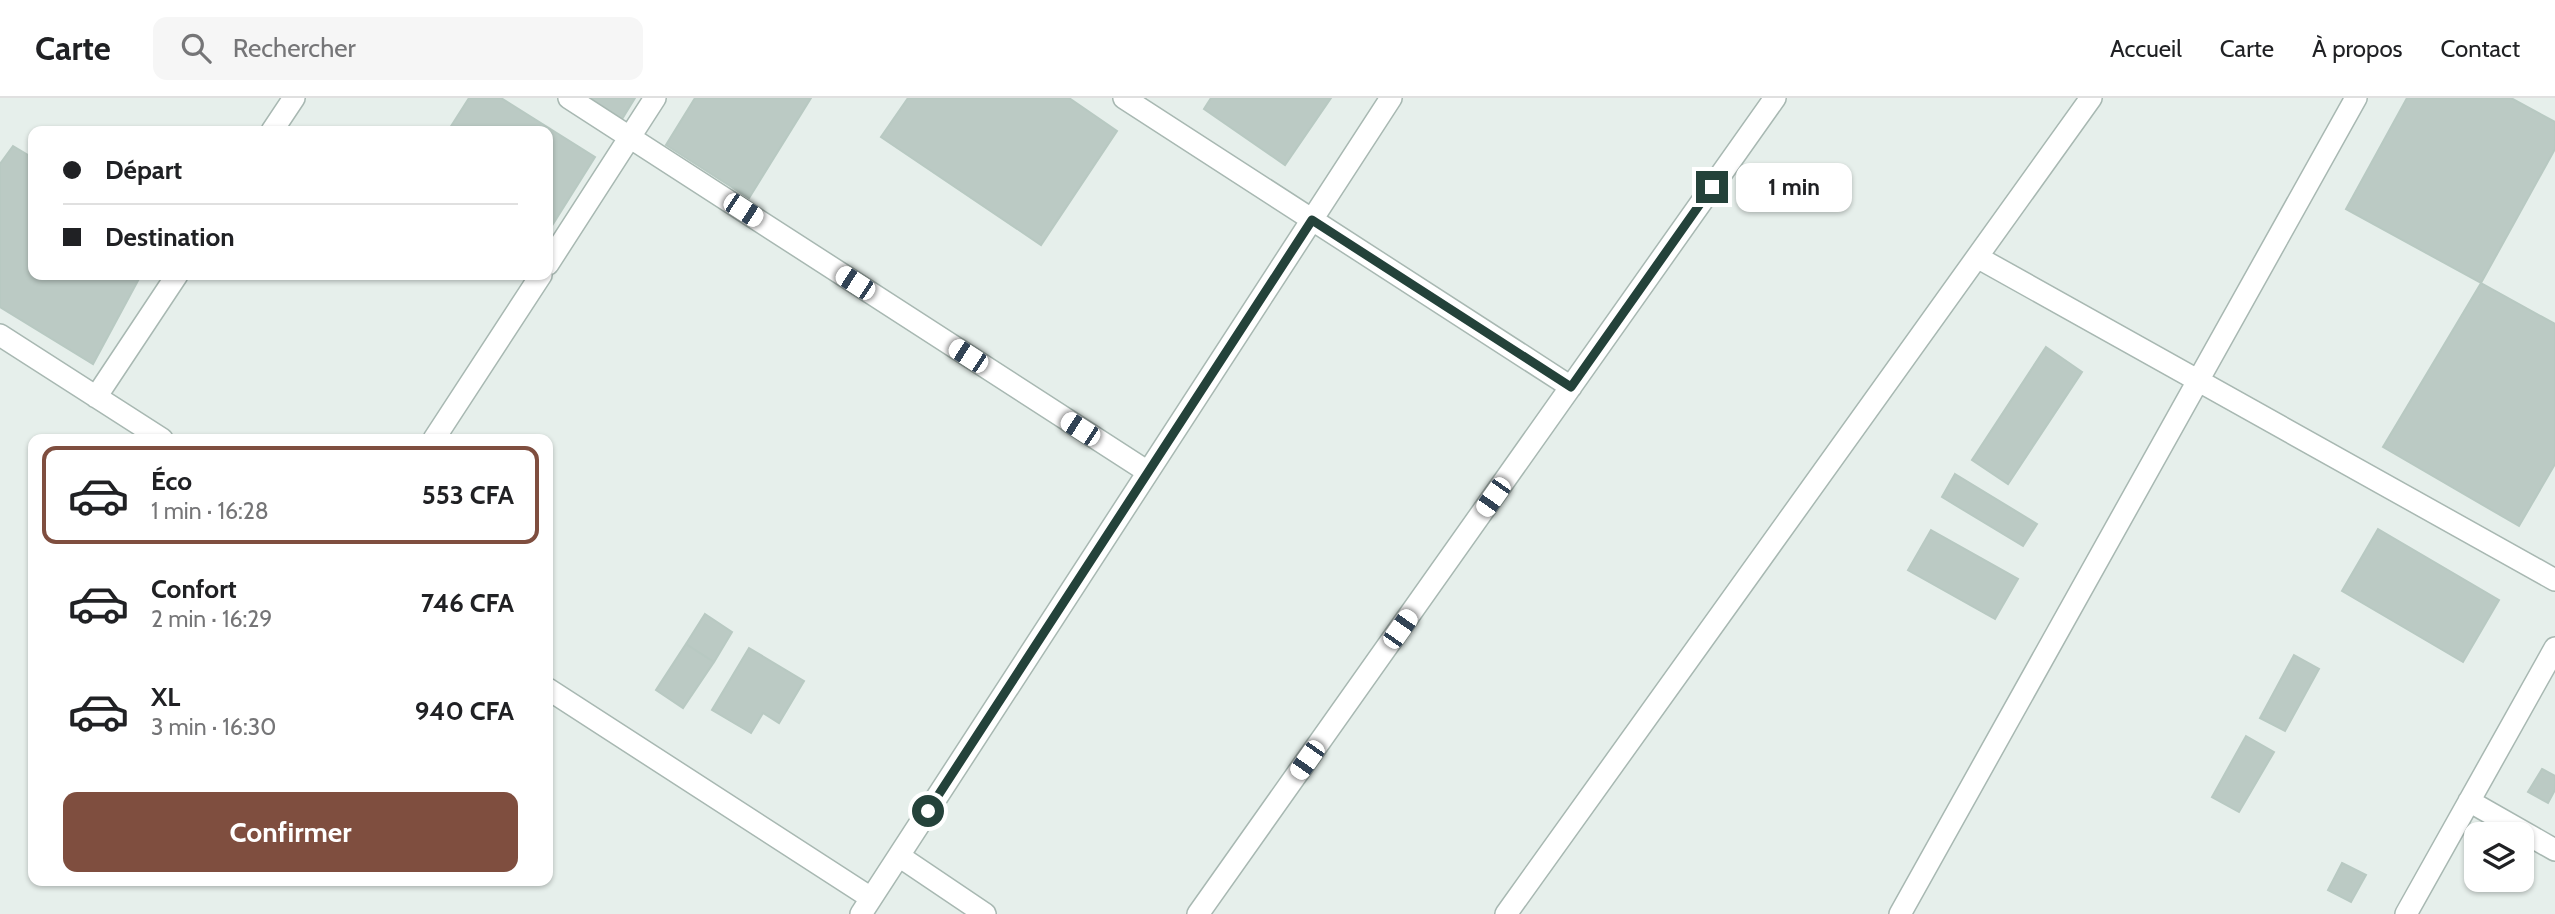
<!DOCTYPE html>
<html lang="fr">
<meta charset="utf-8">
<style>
body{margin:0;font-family:Cabin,sans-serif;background:#f6f6f6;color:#202124;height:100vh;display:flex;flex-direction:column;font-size:26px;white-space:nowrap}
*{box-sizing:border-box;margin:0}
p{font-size:23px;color:#757577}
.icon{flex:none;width:38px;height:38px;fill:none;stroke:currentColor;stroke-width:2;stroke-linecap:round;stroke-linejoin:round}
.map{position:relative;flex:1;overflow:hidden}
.sheet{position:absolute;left:28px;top:336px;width:525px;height:452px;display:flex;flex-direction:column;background:#fff;border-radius:14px;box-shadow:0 2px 5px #0004}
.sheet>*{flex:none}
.banner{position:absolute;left:28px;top:28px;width:525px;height:154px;border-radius:14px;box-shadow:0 2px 5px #0004;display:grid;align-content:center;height:154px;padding:0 35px;background:#fff}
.tools{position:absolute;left:2464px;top:724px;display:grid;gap:14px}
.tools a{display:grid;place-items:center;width:70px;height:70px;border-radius:14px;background:#fff;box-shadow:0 2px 5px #0004;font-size:35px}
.end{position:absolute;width:32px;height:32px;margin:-16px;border:9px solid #24423a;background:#fff;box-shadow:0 0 0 4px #fff}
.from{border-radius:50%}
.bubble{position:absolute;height:49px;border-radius:14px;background:#fff;box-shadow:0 2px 5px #0004;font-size:23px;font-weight:800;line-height:49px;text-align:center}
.car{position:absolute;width:21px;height:42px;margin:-21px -10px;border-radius:9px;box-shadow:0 0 5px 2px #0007;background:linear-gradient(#fff 24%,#345 0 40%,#fff 0 76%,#345 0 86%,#fff 0)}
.banner b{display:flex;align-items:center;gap:24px;height:66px;font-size:26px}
.banner b+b{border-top:2px solid #e0e0e0}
.banner i{width:18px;height:18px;background:#202124}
ul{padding:12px 0 0;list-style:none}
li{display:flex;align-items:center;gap:21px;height:98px;margin:0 14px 10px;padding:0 21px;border:4px solid transparent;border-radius:14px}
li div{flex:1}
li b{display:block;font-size:26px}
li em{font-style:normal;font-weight:800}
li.selected{border-color:#7f4e3f}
li>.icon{width:63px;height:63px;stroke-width:1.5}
.action{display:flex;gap:14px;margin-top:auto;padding:14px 35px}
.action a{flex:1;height:80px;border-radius:14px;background:#7f4e3f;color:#fff;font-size:28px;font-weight:800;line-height:80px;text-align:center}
header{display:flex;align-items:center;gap:42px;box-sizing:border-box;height:98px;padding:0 35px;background:#fff;border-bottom:2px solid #e0e0e0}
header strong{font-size:33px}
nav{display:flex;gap:38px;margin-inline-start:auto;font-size:24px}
.search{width:490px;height:63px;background:#f6f6f6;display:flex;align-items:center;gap:18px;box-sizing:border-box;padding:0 24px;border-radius:14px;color:#757577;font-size:26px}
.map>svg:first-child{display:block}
.building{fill:#bbcac4;stroke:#b8c9c2;stroke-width:2}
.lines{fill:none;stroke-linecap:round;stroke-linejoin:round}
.minor-casing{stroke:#a8b8b2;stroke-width:24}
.minor{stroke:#fff;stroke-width:21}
.route{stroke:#24423a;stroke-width:9}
</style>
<header>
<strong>Carte</strong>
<div class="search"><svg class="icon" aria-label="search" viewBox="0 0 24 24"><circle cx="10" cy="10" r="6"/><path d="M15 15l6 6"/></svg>Rechercher</div>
<nav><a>Accueil</a><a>Carte</a><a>À propos</a><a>Contact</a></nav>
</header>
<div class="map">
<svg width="2555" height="816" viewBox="0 0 2555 816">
<rect width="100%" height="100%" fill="#e6efeb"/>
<!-- building -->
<path class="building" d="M 469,0 L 501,0 L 595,59 L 548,134 L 548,33 L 448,33 Z
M 589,0 L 635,0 L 622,21 Z
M 695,0 L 811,0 L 749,100 L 666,47 Z
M 908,0 L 1069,0 L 1117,33 L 1041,147 L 881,39 Z
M 1211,0 L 1331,0 L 1285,67 L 1204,11 Z
M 2407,0 L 2511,0 L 2555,24 L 2555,51 L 2481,185 L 2346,111 Z
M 13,48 L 33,60 L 33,177 L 141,177 L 93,266 L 0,209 L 0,66 Z
M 2481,185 L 2555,226 L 2555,366 L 2519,428 L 2383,349 Z
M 2046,249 L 2082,274 L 2008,386 L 1972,362 Z
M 1955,376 L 2037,426 L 2023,448 L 1942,399 Z
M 2378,431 L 2499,502 L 2463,564 L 2342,493 Z
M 1931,432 L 2018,481 L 1995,521 L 1908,472 Z
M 705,516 L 732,534 L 714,564 L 686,546 Z
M 686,546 L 714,564 L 683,610 L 656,592 Z
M 749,550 L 804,583 L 779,625 L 763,615 L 751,635 L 712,612 Z
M 2294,557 L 2319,571 L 2285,633 L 2260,620 Z
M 2246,638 L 2274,654 L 2239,714 L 2212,699 Z
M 2542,671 L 2555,678 L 2555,692 L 2548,705 L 2528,694 Z
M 2342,765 L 2366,777 L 2351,804 L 2328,792 Z"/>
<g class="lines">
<defs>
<path id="minor" d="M 569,0 L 1148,374
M 1124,0 L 1571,289
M 272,33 L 294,0
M 1977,159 L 2555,482
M 548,166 L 655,0
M 0,237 L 162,341
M 96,299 L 177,177
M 434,341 L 541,177
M 548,591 L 871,800
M 2469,703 L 2555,752
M 899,758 L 985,816
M 861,816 L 1391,0
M 1198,816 L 1775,0
M 1506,816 L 2091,0
M 1900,816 L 2356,0
M 2406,816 L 2555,550"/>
</defs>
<!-- minor casing -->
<use href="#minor" class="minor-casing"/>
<!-- minor -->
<use href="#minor" class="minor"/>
</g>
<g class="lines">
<!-- route -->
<path class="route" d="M 928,713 L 1312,122 L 1571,289 L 1712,89"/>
</g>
</svg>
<div class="tools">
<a><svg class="icon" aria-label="layers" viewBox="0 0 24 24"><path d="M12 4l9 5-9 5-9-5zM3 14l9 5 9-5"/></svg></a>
</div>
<i class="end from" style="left:928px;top:713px"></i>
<i class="end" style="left:1712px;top:89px"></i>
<div class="bubble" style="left:1736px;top:65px;width:116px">1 min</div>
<i class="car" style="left:743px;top:112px;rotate:123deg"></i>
<i class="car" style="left:855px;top:185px;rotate:303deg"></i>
<i class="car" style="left:968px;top:258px;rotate:303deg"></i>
<i class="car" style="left:1080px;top:331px;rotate:303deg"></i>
<i class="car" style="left:1493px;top:399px;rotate:215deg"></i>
<i class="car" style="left:1400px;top:531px;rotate:35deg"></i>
<i class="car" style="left:1307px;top:662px;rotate:215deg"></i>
<div class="banner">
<b><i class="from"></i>Départ</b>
<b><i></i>Destination</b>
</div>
<section class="sheet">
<ul>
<li class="selected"><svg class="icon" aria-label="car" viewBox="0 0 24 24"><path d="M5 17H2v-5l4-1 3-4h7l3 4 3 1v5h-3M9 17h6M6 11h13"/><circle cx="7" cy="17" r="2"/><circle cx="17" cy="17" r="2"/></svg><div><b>Éco</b><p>1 min · 16:28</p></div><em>553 CFA</em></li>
<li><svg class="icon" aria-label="car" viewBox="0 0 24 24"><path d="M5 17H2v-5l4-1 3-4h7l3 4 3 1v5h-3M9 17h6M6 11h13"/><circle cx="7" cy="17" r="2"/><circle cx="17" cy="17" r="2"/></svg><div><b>Confort</b><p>2 min · 16:29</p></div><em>746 CFA</em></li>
<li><svg class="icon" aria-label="car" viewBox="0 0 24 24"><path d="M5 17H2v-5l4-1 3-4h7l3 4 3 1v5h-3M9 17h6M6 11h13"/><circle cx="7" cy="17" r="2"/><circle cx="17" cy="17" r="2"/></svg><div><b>XL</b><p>3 min · 16:30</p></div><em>940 CFA</em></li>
</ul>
<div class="action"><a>Confirmer</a></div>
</section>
</div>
